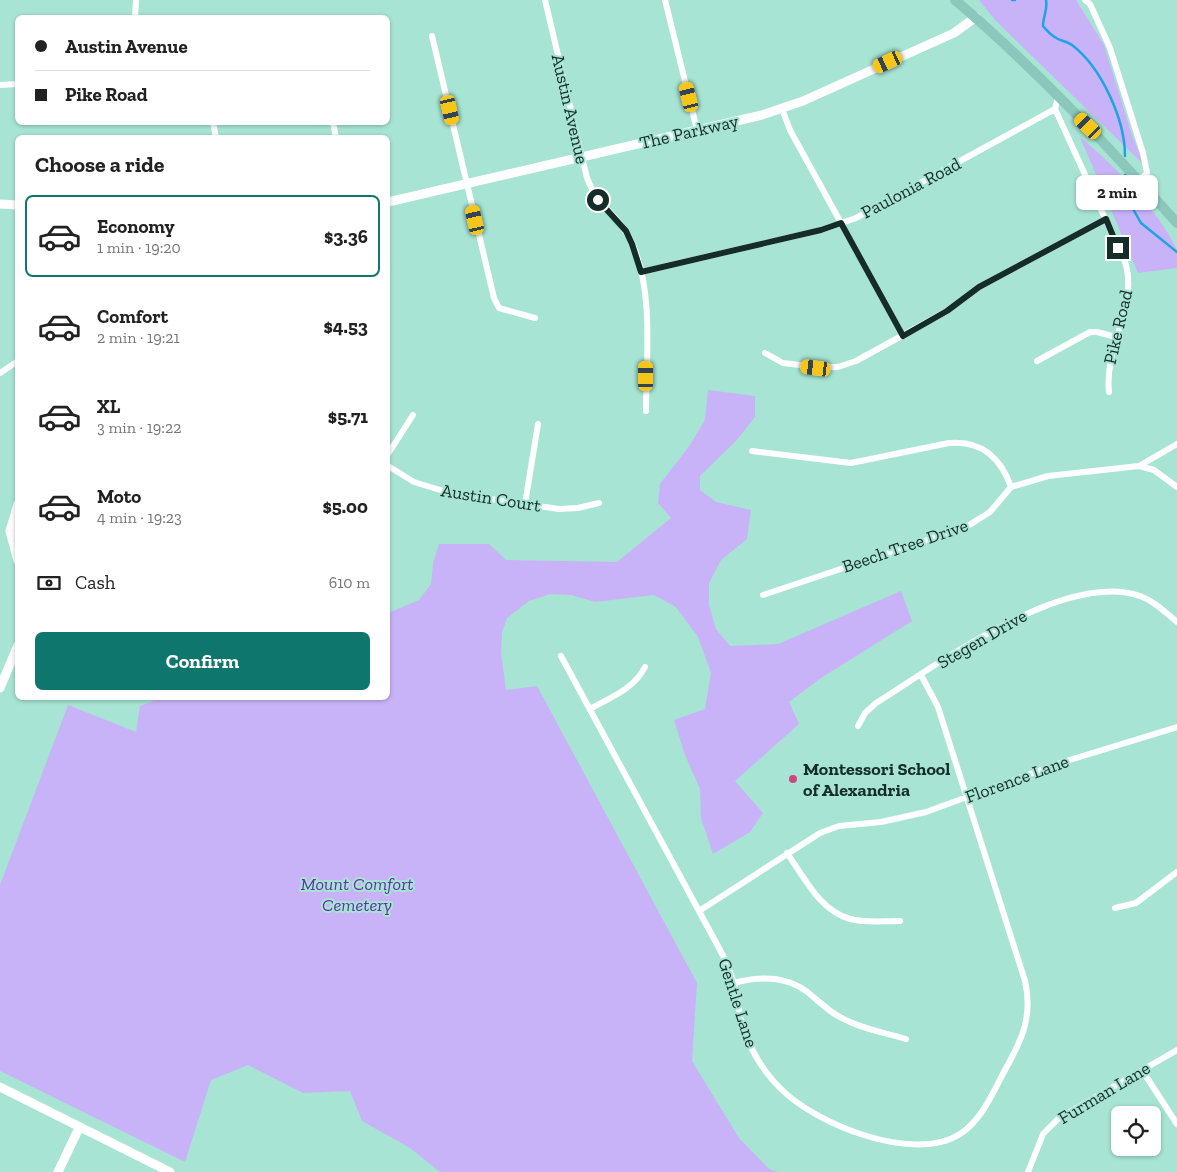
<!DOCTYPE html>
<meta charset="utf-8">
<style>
body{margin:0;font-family:"Zilla Slab",serif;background:#f2f2f2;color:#222;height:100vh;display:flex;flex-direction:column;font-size:19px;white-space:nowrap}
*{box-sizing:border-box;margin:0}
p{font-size:16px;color:#767676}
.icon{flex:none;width:28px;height:28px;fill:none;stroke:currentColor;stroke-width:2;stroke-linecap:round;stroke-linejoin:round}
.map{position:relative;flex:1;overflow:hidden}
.drawer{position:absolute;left:15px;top:135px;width:375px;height:565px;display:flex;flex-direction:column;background:#fff;border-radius:8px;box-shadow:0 1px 4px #0004}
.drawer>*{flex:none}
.banner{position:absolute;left:15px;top:15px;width:375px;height:110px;border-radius:8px;box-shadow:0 1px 4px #0004;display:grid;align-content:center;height:110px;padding:0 20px;background:#fff}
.fabs{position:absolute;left:1111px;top:1106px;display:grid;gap:10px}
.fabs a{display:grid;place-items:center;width:50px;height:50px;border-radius:8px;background:#fff;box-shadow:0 1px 4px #0004;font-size:25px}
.end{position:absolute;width:22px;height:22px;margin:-11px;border:6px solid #152d28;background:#fff;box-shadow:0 0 0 2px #fff}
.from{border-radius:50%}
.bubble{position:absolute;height:35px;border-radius:8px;background:#fff;box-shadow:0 1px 4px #0004;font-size:16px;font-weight:800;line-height:35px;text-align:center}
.car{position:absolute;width:15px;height:30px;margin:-15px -8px;border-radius:6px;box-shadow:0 0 4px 1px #0007;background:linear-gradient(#f5c518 24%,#345 0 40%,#f5c518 0 76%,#345 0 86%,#f5c518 0)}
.banner b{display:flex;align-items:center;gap:18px;height:48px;font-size:19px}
.banner b+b{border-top:1px solid #e0e0e0}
.banner i{width:12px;height:12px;background:#222}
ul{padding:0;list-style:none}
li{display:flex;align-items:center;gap:15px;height:82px;margin:0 10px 8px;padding:0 10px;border:2px solid transparent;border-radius:8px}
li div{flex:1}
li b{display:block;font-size:19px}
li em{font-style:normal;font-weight:800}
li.on{border-color:#0f766e}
li>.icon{width:45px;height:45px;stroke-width:1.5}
h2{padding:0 20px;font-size:22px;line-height:60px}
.pay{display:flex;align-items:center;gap:12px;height:55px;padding:0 20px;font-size:19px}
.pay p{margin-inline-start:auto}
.cta{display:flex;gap:10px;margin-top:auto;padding:10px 20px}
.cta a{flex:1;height:58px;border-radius:8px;background:#0f766e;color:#fff;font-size:20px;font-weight:800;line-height:58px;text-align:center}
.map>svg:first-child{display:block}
.green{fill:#c8b3f9}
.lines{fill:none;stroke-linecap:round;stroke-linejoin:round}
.stream{stroke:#1da4e6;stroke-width:2.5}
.street{stroke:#fff;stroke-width:6}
.secondary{stroke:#fff;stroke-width:9}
.primary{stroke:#8cc7bc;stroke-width:10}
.route{stroke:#152d28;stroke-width:6}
.poi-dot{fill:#ce4681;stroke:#a7e4d4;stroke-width:2}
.labels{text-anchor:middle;stroke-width:4;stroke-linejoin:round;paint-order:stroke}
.street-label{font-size:18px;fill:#152d28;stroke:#a7e4d4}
.poi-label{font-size:18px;font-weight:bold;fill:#152d28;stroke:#a7e4d4;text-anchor:start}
.park-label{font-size:18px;font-style:italic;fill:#6031a3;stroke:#a7e4d4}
</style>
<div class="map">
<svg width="1177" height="1172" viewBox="0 0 1177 1172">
<rect width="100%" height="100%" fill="#a7e4d4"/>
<!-- green -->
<path class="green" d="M 979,0 L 1076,0 L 1104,45 L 1132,135 L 1144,165 L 995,20 Z
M 1080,137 C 1113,164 1158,210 1176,248 C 1177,253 1177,262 1177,268 L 1138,273 Z
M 708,390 L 755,396 L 755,417 L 736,441 L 700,476 L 700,490 L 716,502 L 751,510 L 747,539 L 721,560 L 709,583 L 709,605 L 716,629 L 730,646 L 778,644 L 901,591 L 912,621 L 821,678 L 789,702 L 799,724 L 735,781 L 763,813 L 750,832 L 713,854 L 701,818 L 700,789 L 685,755 L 674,720 L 705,709 L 711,673 L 698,637 L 676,607 L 654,595 L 595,602 L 571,595 L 550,594 L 529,601 L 507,618 L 502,632 L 501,652 L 506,690 L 537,686 L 697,983 L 692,1061 L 739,1138 L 769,1169 L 777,1172 L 440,1172 L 410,1148 L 362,1121 L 350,1091 L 303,1093 L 248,1065 L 211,1080 L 185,1162 L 0,1071 L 0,885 L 68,705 L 136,732 L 140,706 L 161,698 L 388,698 L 388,613 L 419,600 L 431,584 L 433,563 L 439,544 L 489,544 L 506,560 L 617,562 L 671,518 L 658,503 L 660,484 L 690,445 L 705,420 Z"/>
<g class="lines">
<!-- stream -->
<path class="stream" d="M 1012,0 L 1015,0
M 1046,0 C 1048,9 1043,17 1043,26 C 1047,31 1052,36 1058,39 C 1062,41 1068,42 1072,45 C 1101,67 1125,119 1125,156
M 1125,175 L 1125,195 L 1141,223 L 1177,252"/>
<!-- street -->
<path class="street" d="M 545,0 L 587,178 C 597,206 617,214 629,237 C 655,286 646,358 646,411
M 665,0 L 697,130
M 1085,0 L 1090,4 L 1110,48 L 1143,153 L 1147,173 L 1139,181
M 135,18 L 136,0
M 432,36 L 494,298 L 499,308 L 535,318
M 0,85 L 18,84
M 1058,97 L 1055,109 L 1125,262 C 1139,304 1104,346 1109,392
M 782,109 L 790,130 L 903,336
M 213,122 L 216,138
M 333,122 L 336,138
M 641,272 L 821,230 L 856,218 L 1055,109
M 765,353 L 783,363 L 816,367 L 838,367 L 856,361 L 947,311 L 979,287 L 1106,219
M 1037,361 L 1090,332 L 1097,332 L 1116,337
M 0,373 L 18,361
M 752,451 L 851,463 L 949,443 C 981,440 1001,458 1011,487
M 388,454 L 413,415
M 388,466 L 414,482 L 450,493 L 559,509 L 578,508 L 599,503
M 1139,466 L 1177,444
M 525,504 L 538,424
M 763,595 L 966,527 L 990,512 L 1011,487 L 1048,476 L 1139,466 L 1154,470 L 1177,487
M 561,656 L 719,948 C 725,959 730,971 734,983 C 737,993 738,1005 740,1016 C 746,1043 761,1069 780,1088 C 815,1124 914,1164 960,1134 C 982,1120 993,1092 1005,1070 C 1022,1040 1033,1016 1025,981 L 938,707 L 921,675
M 590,709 C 611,697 634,689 645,667
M 858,726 L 865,713 L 876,703 C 937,665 1065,570 1140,596 C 1154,601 1165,612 1177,622
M 787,853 C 804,877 820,911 850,919 C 866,923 884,921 900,921
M 1115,908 L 1136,903 L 1177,872
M 699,911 L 820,833 L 839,826 L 881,822 L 926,812 L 1063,762 L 1177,727
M 734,983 C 760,976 789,976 811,995 C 823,1005 833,1015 848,1021 C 866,1030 887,1033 906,1039
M 1142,1070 L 1177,1124
M 1028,1172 L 1043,1134 L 1059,1118 L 1177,1050"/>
<!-- secondary -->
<path class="secondary" d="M 388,202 L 762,115 L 803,101 L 954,33 L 976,17
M 0,204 L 18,205
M 18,504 L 10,531 L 18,561
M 0,688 L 18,645
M 0,1087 L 170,1172
M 58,1172 L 79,1128"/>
<!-- primary -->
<path class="primary" d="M 955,0 C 1035,68 1107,145 1177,223"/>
</g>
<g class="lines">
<!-- route -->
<path class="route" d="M 598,200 L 626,231 L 632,244 L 641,272 L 821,230 L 841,223 L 903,336 L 947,311 L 979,287 L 1106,219 L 1118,248"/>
</g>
<!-- markers -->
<circle class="poi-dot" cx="793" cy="779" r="5"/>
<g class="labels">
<!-- street labels -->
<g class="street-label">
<text transform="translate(570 109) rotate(77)" y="6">Austin Avenue</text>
<text transform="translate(689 132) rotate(-13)" y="6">The Parkway</text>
<text transform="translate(911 188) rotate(-28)" y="6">Paulonia Road</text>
<text transform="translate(1118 327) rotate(-77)" y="6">Pike Road</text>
<text transform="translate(491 498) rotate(9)" y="6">Austin Court</text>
<text transform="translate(905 546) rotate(-19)" y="6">Beech Tree Drive</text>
<text transform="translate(982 639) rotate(-30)" y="6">Stegen Drive</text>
<text transform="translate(1017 779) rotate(-20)" y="6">Florence Lane</text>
<text transform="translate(738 1003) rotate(72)" y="6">Gentle Lane</text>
<text transform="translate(1104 1093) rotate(-31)" y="6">Furman Lane</text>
</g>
<!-- poi labels -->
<g class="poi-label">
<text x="803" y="775">Montessori School<tspan x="803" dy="21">of Alexandria</tspan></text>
</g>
<!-- park labels -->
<g class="park-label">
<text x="357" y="890">Mount Comfort<tspan x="357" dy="21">Cemetery</tspan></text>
</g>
</g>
</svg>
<div class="fabs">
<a><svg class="icon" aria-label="locate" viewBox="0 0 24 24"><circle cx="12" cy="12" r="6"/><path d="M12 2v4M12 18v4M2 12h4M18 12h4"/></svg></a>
</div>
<i class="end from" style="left:598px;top:200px"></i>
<i class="end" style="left:1118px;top:248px"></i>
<div class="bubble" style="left:1076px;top:175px;width:82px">2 min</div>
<i class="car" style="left:888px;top:62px;rotate:245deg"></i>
<i class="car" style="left:689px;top:97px;rotate:346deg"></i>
<i class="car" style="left:450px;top:110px;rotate:167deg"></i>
<i class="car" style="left:1088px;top:126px;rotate:314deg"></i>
<i class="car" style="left:475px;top:220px;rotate:347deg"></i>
<i class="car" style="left:816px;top:368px;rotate:277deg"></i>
<i class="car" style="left:646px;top:376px;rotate:0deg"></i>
<div class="banner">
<b><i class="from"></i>Austin Avenue</b>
<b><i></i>Pike Road</b>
</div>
<section class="drawer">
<h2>Choose a ride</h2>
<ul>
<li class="on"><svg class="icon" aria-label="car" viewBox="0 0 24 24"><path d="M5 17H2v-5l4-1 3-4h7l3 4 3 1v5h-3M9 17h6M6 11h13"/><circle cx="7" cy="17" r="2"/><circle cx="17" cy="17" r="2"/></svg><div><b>Economy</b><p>1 min · 19:20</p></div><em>$3.36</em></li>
<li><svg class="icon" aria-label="car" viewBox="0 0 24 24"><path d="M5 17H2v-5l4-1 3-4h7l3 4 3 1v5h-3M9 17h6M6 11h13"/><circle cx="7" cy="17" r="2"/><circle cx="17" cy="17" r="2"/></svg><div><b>Comfort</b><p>2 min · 19:21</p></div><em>$4.53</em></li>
<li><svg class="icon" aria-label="car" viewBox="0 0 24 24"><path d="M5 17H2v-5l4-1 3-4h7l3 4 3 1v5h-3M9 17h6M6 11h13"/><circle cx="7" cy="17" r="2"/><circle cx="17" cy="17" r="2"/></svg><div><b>XL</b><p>3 min · 19:22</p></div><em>$5.71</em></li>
<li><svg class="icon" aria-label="car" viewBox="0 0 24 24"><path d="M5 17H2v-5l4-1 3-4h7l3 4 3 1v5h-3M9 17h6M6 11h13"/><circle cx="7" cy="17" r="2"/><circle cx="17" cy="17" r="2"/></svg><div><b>Moto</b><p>4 min · 19:23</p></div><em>$5.00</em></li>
</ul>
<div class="pay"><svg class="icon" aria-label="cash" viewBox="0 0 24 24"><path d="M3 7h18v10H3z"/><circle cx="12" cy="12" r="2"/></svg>Cash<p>610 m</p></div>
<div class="cta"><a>Confirm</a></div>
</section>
</div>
